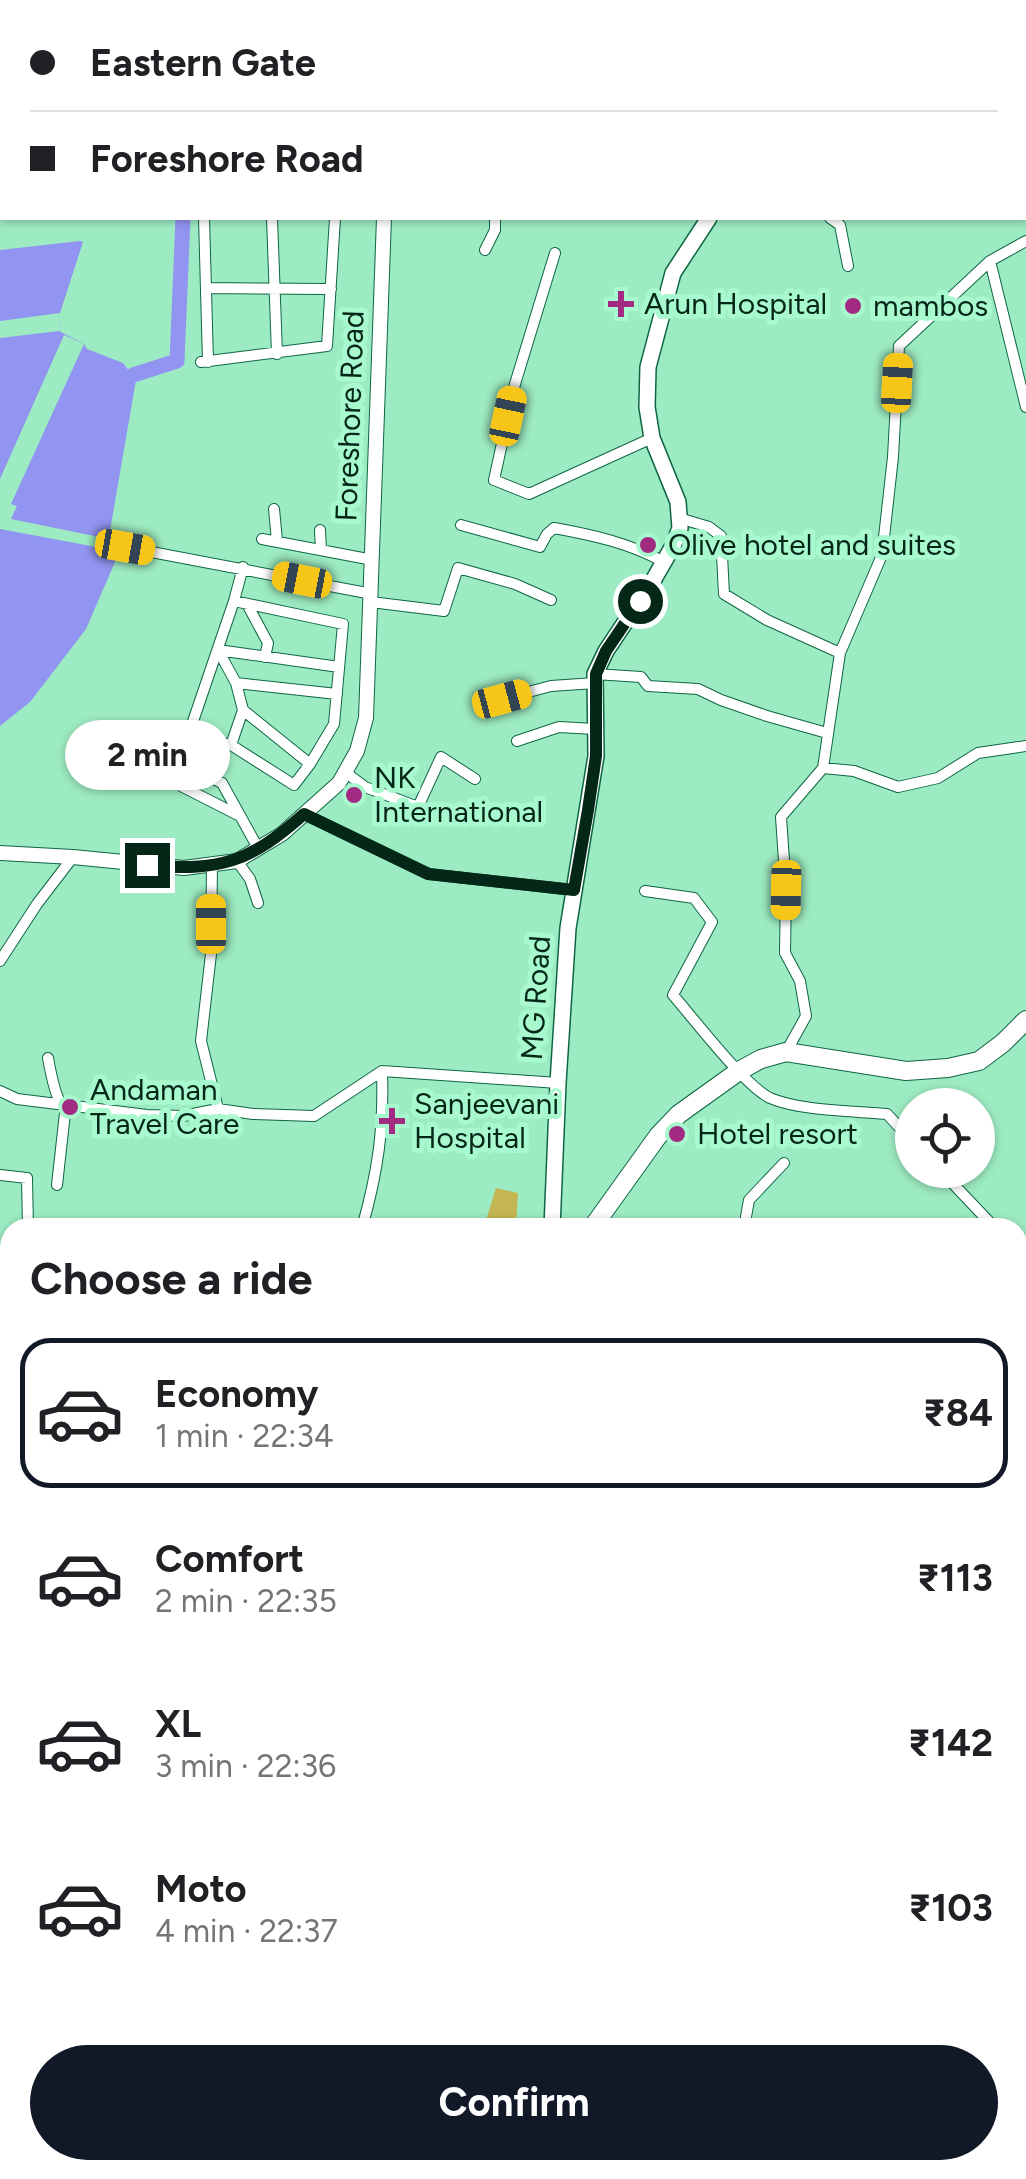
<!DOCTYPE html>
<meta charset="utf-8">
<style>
body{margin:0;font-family:Figtree,sans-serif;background:#f6f6f6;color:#202124;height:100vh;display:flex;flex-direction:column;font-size:38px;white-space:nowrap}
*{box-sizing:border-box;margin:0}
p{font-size:32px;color:#757577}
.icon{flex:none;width:55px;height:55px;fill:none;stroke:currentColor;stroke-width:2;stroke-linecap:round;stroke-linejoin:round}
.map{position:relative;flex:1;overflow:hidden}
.sheet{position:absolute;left:0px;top:1218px;width:1028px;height:962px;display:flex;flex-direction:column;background:#fff;border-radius:30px 30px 0 0;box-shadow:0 2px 8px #0004}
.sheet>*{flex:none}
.guide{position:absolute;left:0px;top:0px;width:1028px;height:220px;box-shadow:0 2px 8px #0004;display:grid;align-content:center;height:220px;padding:0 30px;background:#fff}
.fabs{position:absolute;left:895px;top:1088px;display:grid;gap:20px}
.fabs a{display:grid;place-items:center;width:100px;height:100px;border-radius:50%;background:#fff;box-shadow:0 2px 8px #0004;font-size:50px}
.end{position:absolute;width:45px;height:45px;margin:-22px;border:12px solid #052718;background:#fff;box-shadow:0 0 0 5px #fff}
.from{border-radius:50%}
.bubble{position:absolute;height:70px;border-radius:35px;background:#fff;box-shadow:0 2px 8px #0004;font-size:32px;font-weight:700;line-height:70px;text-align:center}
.car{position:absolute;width:30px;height:60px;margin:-30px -15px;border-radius:12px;box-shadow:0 0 8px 2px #0007;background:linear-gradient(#f5c518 24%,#345 0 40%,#f5c518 0 76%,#345 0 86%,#f5c518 0)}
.guide b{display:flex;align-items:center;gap:35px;height:95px;font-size:38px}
.guide b+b{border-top:2px solid #e0e0e0}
.guide i{width:25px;height:25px;background:#202124}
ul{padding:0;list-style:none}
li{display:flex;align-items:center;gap:30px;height:150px;margin:0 20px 15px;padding:0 10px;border:5px solid transparent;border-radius:30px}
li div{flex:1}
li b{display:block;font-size:38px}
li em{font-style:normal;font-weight:700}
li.current{border-color:#111827}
li>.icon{width:90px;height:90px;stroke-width:1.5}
h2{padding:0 30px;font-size:45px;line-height:120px}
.action{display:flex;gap:20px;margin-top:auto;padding:20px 30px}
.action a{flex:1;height:115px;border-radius:60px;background:#111827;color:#fff;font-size:40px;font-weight:700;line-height:115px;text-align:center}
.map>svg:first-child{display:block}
.green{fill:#c5b654}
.water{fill:#9194f0}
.pier{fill:#9debc2}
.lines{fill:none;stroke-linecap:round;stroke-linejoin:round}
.river{stroke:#9194f0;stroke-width:15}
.street-casing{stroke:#0e6644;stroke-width:12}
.secondary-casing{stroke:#0e6644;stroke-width:16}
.primary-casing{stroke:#0e6644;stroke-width:18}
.highway-casing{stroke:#0e6644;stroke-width:20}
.street{stroke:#fff;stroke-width:10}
.secondary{stroke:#fff;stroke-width:14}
.primary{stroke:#fff;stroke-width:15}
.highway{stroke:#fff;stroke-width:18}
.route{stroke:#052718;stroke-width:12}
.poi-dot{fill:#a22a82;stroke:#a9f9cf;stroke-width:4}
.labels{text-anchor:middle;stroke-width:10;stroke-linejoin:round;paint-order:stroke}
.poi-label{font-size:30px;fill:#052718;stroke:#a9f9cf;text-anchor:start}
.street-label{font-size:30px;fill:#052718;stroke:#a9f9cf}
</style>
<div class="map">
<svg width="1026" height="2179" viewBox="0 0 1026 2179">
<rect width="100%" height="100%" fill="#9debc2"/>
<!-- green -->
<path class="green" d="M 496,1188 L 518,1193 L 516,1227 L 484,1227 Z"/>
<!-- water -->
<path class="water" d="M 80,241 L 83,242 L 60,313 L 59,331 L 84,344 L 87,349 L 123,363 L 136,380 L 107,548 L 118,555 L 86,629 L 30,702 L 0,726 L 0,250 Z"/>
<!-- pier -->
<path class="pier" d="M 60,313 L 59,331 L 0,338 L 0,321 Z
M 64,335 L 84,344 L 11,504 L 17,506 L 11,519 L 109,539 L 107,549 L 0,529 L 0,479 Z"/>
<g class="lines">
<!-- river -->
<path class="river" d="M 204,2 L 204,0
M 133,375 L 177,361 L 183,218"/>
<defs>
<path id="street" d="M 204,218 L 208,362
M 272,218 L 277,354
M 830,218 L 840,225 L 848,266
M 1026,241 L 990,261 L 899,346 L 893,457 L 882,555 L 840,653 L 823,768 L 854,771 L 898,787 L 938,778 L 978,753 L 1026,746
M 485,250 L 495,230 L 495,218
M 555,253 L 515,384 L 494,480 L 529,494 L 652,438
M 990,261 L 1026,407
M 206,288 L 331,289
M 201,362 L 327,346 L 335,218
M 274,509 L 277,541
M 679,518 L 709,527 L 721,536 L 724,594 L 767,620 L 840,653
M 461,525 L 540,547 L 547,534 L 554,528 C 593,535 629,543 664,562
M 320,530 L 321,550
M 262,539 L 373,560
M 125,547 L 372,594
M 234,601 L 343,624 L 334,724 L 310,764 L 294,785 L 231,745 L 188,736 L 234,601 L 243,567
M 371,602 L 444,611 L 458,568 L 515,584 L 551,600
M 247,604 L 268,643 L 265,657
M 218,650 L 236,683 L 243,710 L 310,764
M 218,650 L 339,667
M 595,674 L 641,677 L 648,686 L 698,689 L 721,700 L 767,716 L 827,733
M 236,683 L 337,694
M 502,699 L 551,686 L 595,683
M 517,741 L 559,727 L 595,729
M 231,745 L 243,710
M 345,772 L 365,787 L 418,807 L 441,757 L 475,779
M 304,814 L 429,874 L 573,890
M 240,816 L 181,786 L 180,778 L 185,771 L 203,774 L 222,783 L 258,848
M 237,861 L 250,879 L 258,903
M 212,865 L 211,954 L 201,1041 L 218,1109
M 645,891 L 694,898 L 712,922 L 673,995 C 694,1019 745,1086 770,1098 C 800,1111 854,1111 887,1114 L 912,1141
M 0,961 L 37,904 L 73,857
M 786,1052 L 806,1016 L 800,981 L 785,953 L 786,890 L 781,817 L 823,768
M 48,1058 C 50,1069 55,1096 61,1103
M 0,1091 L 17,1099 L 147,1115 L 183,1116 L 218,1109 L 253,1114 L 314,1116 L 382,1071
M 940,1170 L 995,1228
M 0,1175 L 27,1178 L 28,1228
M 57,1185 L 66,1104
M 747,1222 L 764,1228
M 362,1228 C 378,1171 384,1129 382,1071 L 558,1083
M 744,1228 L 749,1200 L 784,1163
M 1018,1244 L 1026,1249
M 0,1274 L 10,1281
M 0,1524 L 10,1529
M 0,1646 L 10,1660
M 10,1694 L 2,1756 L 10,1783
M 0,1850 L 10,1847
M 0,2007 L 10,1992
M 1018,2091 L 1026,2084
M 0,2127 L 10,2117
M 1018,2163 L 1026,2178
M 200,2179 L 204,2170
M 880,2179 L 882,2170
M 982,2179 L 991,2170"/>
<path id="secondary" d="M 150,0 L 154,2
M 465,2 L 467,0
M 0,853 L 73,857 L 184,868 L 237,861 L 282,834 L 339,783 L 357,751 L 366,718 L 384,218"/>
<path id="primary" d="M 808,2 L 808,0
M 552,1228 L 558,1083 L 568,928 L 596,756 L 595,674 L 606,651 L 654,579 L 673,546 L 680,528 L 678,502 L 652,438 L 647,407 L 648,367 L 673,273 L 709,218"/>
<path id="highway" d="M 592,1228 L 658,1136 L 679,1114 L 739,1071 L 761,1059 L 786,1052 L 906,1071 L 948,1068 L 979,1061 L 1003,1043 L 1026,1020
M 0,1501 L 10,1493"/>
</defs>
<!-- street casing -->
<use href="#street" class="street-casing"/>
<!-- secondary casing -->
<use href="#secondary" class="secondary-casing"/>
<!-- primary casing -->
<use href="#primary" class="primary-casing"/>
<!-- highway casing -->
<use href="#highway" class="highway-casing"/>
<!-- street -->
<use href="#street" class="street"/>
<!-- secondary -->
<use href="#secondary" class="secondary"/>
<!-- primary -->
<use href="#primary" class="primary"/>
<!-- highway -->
<use href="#highway" class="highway"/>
</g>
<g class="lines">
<!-- route -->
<path class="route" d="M 147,865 C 220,872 250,862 304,814 L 428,874 L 574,890 L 588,810 L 596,756 L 596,674 L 606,651 L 640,601"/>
</g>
<!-- markers -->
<g class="poi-dot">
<path d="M616 289h10v10h10v10h-10v10h-10v-10h-10v-10h10z"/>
<circle cx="853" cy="306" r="10"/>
<circle cx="648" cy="545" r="10"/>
<circle cx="354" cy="795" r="10"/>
<circle cx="70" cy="1107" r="10"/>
<path d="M387 1106h10v10h10v10h-10v10h-10v-10h-10v-10h10z"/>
<circle cx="677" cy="1134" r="10"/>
</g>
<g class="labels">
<!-- poi labels -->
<g class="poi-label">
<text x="644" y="314">Arun Hospital</text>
<text x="873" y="316">mambos</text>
<text x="668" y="555">Olive hotel and suites</text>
<text x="374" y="788">NK<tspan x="374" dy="34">International</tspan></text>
<text x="90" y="1100">Andaman<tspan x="90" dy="34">Travel Care</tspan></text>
<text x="414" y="1114">Sanjeevani<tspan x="414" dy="34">Hospital</tspan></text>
<text x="697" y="1144">Hotel resort</text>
</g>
<!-- street labels -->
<g class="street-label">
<text transform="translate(350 416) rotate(-88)" y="10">Foreshore Road</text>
<text transform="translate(536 998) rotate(-86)" y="10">MG Road</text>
</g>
</g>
</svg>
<div class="fabs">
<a><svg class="icon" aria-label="locate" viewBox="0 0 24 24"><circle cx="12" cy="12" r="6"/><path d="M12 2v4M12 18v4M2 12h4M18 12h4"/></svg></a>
</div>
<i class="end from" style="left:640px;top:601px"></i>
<i class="end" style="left:147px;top:865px"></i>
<div class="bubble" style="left:65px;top:720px;width:165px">2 min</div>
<i class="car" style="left:897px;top:383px;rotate:3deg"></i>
<i class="car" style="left:508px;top:416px;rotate:12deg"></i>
<i class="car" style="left:125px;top:547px;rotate:100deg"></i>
<i class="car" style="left:302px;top:580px;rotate:281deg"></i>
<i class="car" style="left:502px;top:699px;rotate:75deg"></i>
<i class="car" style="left:786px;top:890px;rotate:181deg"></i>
<i class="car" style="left:211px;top:924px;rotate:0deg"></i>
<div class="guide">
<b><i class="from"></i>Eastern Gate</b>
<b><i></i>Foreshore Road</b>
</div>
<section class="sheet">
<h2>Choose a ride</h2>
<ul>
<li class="current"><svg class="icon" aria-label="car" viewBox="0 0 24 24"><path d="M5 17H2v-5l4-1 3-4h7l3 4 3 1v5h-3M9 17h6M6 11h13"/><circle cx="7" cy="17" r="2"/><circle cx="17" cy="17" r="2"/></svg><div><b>Economy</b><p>1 min · 22:34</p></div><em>₹84</em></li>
<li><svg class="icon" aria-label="car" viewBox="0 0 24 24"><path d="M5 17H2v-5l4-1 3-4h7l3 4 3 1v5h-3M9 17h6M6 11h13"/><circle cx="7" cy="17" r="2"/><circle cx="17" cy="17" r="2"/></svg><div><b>Comfort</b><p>2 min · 22:35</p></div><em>₹113</em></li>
<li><svg class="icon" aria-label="car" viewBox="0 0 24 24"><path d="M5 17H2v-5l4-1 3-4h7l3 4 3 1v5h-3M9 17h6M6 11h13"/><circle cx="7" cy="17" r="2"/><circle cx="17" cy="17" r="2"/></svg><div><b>XL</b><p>3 min · 22:36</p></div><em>₹142</em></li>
<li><svg class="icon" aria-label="car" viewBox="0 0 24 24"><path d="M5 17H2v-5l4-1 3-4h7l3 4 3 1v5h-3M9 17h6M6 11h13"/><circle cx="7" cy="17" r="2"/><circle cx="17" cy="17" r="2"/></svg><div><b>Moto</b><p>4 min · 22:37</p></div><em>₹103</em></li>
</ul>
<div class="action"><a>Confirm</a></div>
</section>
</div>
